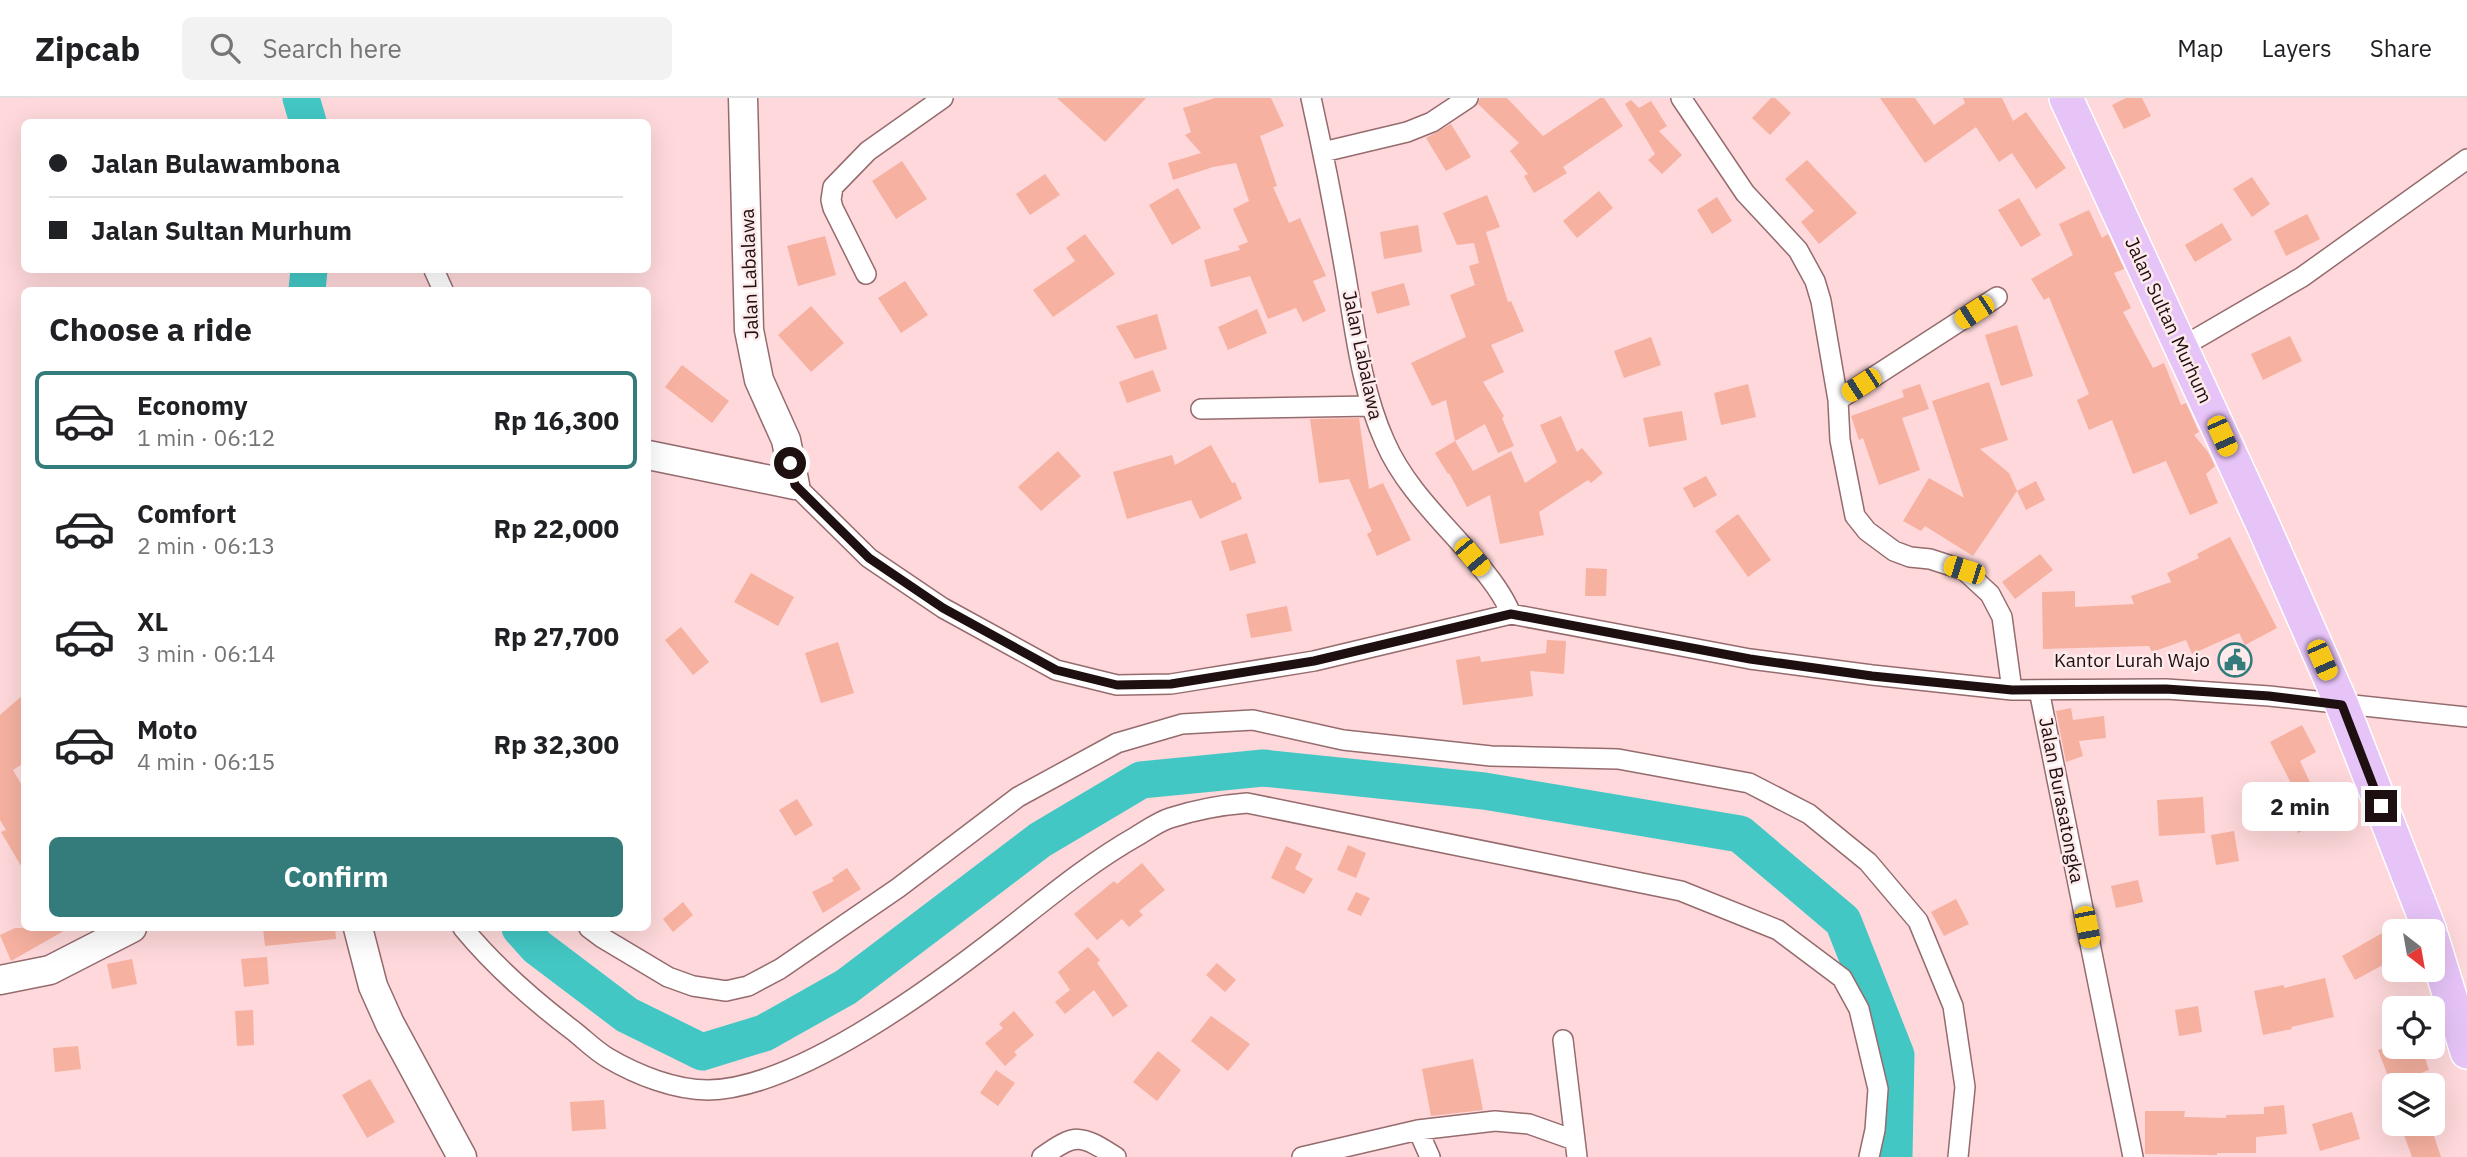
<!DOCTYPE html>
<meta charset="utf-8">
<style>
body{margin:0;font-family:"IBM Plex Sans",sans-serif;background:#f2f2f2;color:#202124;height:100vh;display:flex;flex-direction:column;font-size:26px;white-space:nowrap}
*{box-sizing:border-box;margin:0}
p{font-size:23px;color:#757577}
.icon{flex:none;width:38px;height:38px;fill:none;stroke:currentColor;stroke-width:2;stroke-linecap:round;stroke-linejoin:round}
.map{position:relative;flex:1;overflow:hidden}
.drawer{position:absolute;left:21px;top:189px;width:630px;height:644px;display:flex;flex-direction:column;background:#fff;border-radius:10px;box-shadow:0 7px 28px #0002}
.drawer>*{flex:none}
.hud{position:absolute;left:21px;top:21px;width:630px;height:154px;border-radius:10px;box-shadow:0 7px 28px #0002;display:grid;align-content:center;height:154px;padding:0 28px;background:#fff}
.needle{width:46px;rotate:149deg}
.controls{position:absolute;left:2382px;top:821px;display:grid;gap:14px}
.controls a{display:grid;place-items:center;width:63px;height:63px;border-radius:10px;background:#fff;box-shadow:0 7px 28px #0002;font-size:35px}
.end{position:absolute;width:32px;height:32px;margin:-16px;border:9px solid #1e0f10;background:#fff;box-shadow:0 0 0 4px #fff}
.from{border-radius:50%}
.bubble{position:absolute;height:49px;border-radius:10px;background:#fff;box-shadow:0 7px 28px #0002;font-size:23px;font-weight:700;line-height:49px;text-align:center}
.car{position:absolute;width:21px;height:42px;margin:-21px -10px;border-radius:9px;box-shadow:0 0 5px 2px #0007;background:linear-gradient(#f5c518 24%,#345 0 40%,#f5c518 0 76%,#345 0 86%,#f5c518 0)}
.hud b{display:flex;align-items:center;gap:24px;height:66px;font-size:26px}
.hud b+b{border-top:2px solid #e0e0e0}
.hud i{width:18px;height:18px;background:#202124}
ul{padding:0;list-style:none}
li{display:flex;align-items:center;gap:21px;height:98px;margin:0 14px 10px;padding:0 14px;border:4px solid transparent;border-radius:10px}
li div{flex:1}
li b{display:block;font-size:26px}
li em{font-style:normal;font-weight:700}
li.active{border-color:#337c7b}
li>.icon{width:63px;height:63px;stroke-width:1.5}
h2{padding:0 28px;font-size:32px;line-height:84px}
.primary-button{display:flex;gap:14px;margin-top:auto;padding:14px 28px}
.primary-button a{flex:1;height:80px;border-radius:10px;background:#337c7b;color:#fff;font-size:28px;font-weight:700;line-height:80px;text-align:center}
header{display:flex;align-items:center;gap:42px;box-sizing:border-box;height:98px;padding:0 35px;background:#fff;border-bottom:2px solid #e0e0e0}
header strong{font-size:33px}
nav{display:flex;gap:38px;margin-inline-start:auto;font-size:24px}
.search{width:490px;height:63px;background:#f2f2f2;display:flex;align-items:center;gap:18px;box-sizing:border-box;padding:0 24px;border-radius:10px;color:#757577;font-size:26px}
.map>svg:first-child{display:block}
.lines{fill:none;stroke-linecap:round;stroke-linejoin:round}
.river{stroke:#43c7c5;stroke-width:37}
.building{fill:#f6b1a0}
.minor-casing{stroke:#956b6e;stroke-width:22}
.secondary-casing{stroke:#956b6e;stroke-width:31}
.trunk-casing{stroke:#fff;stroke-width:36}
.minor{stroke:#fff;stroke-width:19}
.secondary{stroke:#fff;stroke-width:28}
.trunk{stroke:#e7c4f8;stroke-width:33}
.route{stroke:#1e0f10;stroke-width:9}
.labels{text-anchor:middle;stroke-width:5;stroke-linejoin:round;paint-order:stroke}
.street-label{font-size:19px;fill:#1e0f10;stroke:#feeaeb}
.poi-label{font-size:19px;fill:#1e0f10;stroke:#feeaeb;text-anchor:end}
</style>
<header>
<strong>Zipcab</strong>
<div class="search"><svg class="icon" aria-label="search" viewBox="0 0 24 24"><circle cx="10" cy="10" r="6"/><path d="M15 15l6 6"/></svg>Search here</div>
<nav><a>Map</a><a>Layers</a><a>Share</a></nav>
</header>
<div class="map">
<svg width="2467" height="1059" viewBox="0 0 2467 1059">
<rect width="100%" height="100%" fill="#fed8da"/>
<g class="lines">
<!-- river -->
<path class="river" d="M 301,0 L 308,24
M 307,192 L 309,172
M 520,830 L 537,849 L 627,917 L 702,954 L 764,935 L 846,889 L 1040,742 L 1141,682 L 1263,670 L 1484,693 L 1740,736 L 1843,823 L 1896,957 L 1894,1059"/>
</g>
<!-- building -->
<path class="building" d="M 1057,0 L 1146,0 L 1105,44 Z
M 1215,0 L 1271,0 L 1284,28 L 1260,38 L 1277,88 L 1273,89 L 1289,125 L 1300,120 L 1326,178 L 1313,183 L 1326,213 L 1303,224 L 1296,210 L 1268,221 L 1250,178 L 1211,189 L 1204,162 L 1240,152 L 1238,148 L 1248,144 L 1233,111 L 1249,103 L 1236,65 L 1213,69 L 1173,82 L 1168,65 L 1201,55 L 1185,37 L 1191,34 L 1183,10 Z
M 1480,0 L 1507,0 L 1543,38 L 1600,0 L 1604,0 L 1623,28 L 1563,69 L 1567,75 L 1534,95 L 1524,78 L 1528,76 L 1510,53 L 1519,45 L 1478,6 Z
M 1771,0 L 1775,0 L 1791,15 L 1770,37 L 1752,20 Z
M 1880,0 L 1915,0 L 1934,27 L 1965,5 L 1963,0 L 2002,0 L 2013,23 L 2026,14 L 2066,70 L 2036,91 L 2012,55 L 1999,64 L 1976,29 L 1925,65 Z
M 2126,0 L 2142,0 L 2151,18 L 2124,31 L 2112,7 Z
M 1631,2 L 1639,10 L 1651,3 L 1667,28 L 1659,33 L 1682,57 L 1662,76 L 1648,62 L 1655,56 L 1625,6 Z
M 1451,26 L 1471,59 L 1446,73 L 1426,40 Z
M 1807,62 L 1857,115 L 1819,146 L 1801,124 L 1814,113 L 1785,81 Z
M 902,63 L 927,101 L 896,121 L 872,83 Z
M 1045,76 L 1060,97 L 1030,117 L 1016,96 Z
M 2252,79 L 2270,106 L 2252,119 L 2233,91 Z
M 1178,90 L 1201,130 L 1172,147 L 1149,107 Z
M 1599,93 L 1613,110 L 1577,140 L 1563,123 Z
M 1487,97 L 1500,129 L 1486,134 L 1508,204 L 1511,203 L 1524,233 L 1491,247 L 1504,274 L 1483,284 L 1504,318 L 1502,320 L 1514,348 L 1498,355 L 1485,326 L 1455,343 L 1446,302 L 1432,308 L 1411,265 L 1466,239 L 1450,197 L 1475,187 L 1469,168 L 1479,165 L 1474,145 L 1457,147 L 1443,115 Z
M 1717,99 L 1732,123 L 1712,136 L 1697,112 Z
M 2019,100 L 2041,137 L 2021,149 L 1998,112 Z
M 2089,112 L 2102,140 L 2108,136 L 2124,171 L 2114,175 L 2131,210 L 2123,214 L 2153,270 L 2164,265 L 2181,307 L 2186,305 L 2199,334 L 2194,337 L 2208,354 L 2215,368 L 2206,376 L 2218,405 L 2190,417 L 2166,363 L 2133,376 L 2112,322 L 2089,332 L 2077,302 L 2089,296 L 2049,199 L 2044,202 L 2031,181 L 2073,157 L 2059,126 Z
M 2307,116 L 2320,141 L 2286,158 L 2274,133 Z
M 2222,125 L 2232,142 L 2195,164 L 2185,147 Z
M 1418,127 L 1422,154 L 1384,161 L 1380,134 Z
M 1085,136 L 1115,176 L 1053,219 L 1033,192 L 1075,163 L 1066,150 Z
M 825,138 L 836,177 L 798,188 L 787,148 Z
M 905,183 L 928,217 L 901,235 L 878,200 Z
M 1404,185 L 1410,207 L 1377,216 L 1371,194 Z
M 811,208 L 844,245 L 811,274 L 778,237 Z
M 1257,211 L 1267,235 L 1228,252 L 1218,229 Z
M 1157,216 L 1167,251 L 1135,261 L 1116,228 Z
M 2017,227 L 2033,278 L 2001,288 L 1985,237 Z
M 2290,238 L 2302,263 L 2263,282 L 2251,256 Z
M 1651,239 L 1661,267 L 1624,280 L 1614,253 Z
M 682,267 L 729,303 L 712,325 L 665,289 Z
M 1153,272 L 1161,293 L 1127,305 L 1119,284 Z
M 1989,284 L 2008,342 L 1980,351 L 2009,375 L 2017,393 L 1973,458 L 1925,428 L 1921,433 L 1903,423 L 1929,380 L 1964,400 L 1932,303 Z
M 1748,286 L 1756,319 L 1721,327 L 1714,295 Z
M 1920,286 L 1929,311 L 1902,320 L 1920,372 L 1879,387 L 1863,340 L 1859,342 L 1851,318 L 1904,299 L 1902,292 Z
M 1682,313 L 1687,342 L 1649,349 L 1643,320 Z
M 1561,318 L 1577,354 L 1582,350 L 1603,375 L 1591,385 L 1588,382 L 1539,414 L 1544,437 L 1500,446 L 1490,397 L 1467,409 L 1449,375 L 1448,376 L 1435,355 L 1455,343 L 1473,373 L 1511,353 L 1525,385 L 1557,364 L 1540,327 Z
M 1359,320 L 1369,391 L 1383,385 L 1411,442 L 1377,458 L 1367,436 L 1372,433 L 1349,381 L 1319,385 L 1310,321 Z
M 1211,347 L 1232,385 L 1235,384 L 1242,401 L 1200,421 L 1191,402 L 1127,421 L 1113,374 L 1172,357 L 1175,367 Z
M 1058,353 L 1081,378 L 1041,413 L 1018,389 Z
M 1706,378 L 1717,397 L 1694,410 L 1683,390 Z
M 2036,383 L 2045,402 L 2026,412 L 2017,393 Z
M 1738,416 L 1771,462 L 1748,479 L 1715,433 Z
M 1247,435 L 1256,465 L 1230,473 L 1221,443 Z
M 2230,439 L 2277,530 L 2245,547 L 2239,535 L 2192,556 L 2186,542 L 2152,554 L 2149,548 L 2043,551 L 2042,494 L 2075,493 L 2075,509 L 2134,506 L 2131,498 L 2171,484 L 2167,475 L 2199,460 L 2197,456 Z
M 2040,456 L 2053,472 L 2015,501 L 2002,484 Z
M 1586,470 L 1607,471 L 1606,498 L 1585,498 Z
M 751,475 L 794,499 L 778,528 L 734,504 Z
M 1287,508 L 1292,533 L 1251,540 L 1246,516 Z
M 681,529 L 709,564 L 693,577 L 665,542 Z
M 1547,542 L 1566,543 L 1564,576 L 1530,573 L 1533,598 L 1463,607 L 1456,562 L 1480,558 L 1481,564 L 1546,555 Z
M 838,544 L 854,595 L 821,605 L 805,555 Z
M 24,596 L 24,665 L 13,672 L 24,691 L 24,773 L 1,734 L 6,732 L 0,722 L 0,617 Z
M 2071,610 L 2073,622 L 2104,618 L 2106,640 L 2079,643 L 2083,658 L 2066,664 L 2056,613 Z
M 2302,627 L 2316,654 L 2300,663 L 2327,721 L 2298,735 L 2283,701 L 2296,695 L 2270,644 Z
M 2203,699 L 2205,735 L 2159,738 L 2157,702 Z
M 797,701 L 813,727 L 795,738 L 779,712 Z
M 2234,733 L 2239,763 L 2216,767 L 2211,737 Z
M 1348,747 L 1366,755 L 1356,780 L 1337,772 Z
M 1286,748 L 1302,756 L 1295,771 L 1313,781 L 1304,796 L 1271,780 Z
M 1142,765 L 1165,792 L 1139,813 L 1143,817 L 1129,829 L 1122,821 L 1097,842 L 1074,816 L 1114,783 L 1117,786 Z
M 847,770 L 861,791 L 823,815 L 812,794 L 834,783 L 832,780 Z
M 2138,782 L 2143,804 L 2116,810 L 2111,788 Z
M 1356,794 L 1370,800 L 1361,818 L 1347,812 Z
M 1956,801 L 1969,826 L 1944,838 L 1931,814 Z
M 683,804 L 693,817 L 673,834 L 663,821 Z
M 15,830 L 69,830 L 11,863 L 0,837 Z
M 263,830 L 335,830 L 336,841 L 265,848 Z
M 2384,834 L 2394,853 L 2394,861 L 2355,882 L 2342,858 Z
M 1088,849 L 1100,862 L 1097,865 L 1128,908 L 1113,919 L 1094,892 L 1065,916 L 1055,904 L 1070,892 L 1058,874 Z
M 267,859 L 269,886 L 244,889 L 241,861 Z
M 132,861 L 137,886 L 112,891 L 107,866 Z
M 1217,865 L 1236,882 L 1225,894 L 1206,877 Z
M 2325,880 L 2334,919 L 2291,929 L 2292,931 L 2263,937 L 2254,893 L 2284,887 L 2284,890 Z
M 2198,908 L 2202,934 L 2179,938 L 2175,912 Z
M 253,912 L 254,947 L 237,948 L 235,913 Z
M 1014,913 L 1034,937 L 1014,954 L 1017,957 L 1005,968 L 985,945 L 1003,930 L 999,926 Z
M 1211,918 L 1250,946 L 1228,973 L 1191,943 Z
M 78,948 L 81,971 L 55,974 L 53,950 Z
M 2389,948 L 2421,948 L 2429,972 L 2391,986 L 2378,952 Z
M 1158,953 L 1181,972 L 1157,1003 L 1133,984 Z
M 1473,961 L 1483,1012 L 1431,1018 L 1422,971 Z
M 996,972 L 1015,985 L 998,1008 L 980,995 Z
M 370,981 L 395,1024 L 367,1040 L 342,997 Z
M 604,1002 L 606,1031 L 572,1033 L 570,1004 Z
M 2284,1007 L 2287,1036 L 2256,1039 L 2256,1055 L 2217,1055 L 2217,1057 L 2145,1056 L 2145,1013 L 2185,1013 L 2184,1019 L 2226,1020 L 2226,1017 L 2264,1016 L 2264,1009 Z
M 2352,1014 L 2360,1041 L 2320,1053 L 2312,1026 Z
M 2400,1026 L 2430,1026 L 2441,1059 L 2412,1059 Z"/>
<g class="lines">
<defs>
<path id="minor" d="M 1311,0 C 1324,58 1335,115 1345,173 C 1355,231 1361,291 1385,344 C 1405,390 1444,425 1476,463 C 1489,479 1503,496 1511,516
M 1681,0 L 1745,95 L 1798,152 L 1815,183 L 1821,203 L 1838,302 L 1840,342 L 1855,418 L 1867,433 L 1894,453 L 1910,459 L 1930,461 L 1964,472 L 1990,496 L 2002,519 L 2012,592
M 1323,54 L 1407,34 L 1432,24 L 1468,0
M 434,172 L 443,192
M 866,176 L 833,110 L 831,102 L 833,89 L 868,53 L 943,0
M 2182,249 L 2302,179 L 2467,61
M 1838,302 L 1997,199
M 1201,311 L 1371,308
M 795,387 L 869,460 L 943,510 L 1056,572 L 1117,587 L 1171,586 L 1314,563 L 1511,516 L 1750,561 L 1872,577 L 2012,592 L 2166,591 L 2269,598 L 2467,619
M 2039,592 L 2133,1059
M 463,830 C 495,869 534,903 575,934 C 586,943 596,953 608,960 C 637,977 675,992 708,992 C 798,991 939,885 1008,831 C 1050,798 1091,764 1137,738 C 1147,732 1158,724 1170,720 C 1195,712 1221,707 1247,705 L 1681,793 L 1778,832 L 1842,880 L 1859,911 L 1878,991 L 1875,1032 L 1869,1059
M 589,830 L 601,839 L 668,879 L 693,888 L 726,893 L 748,888 L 780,871 L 898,790 L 1018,699 L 1117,645 L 1182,626 L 1253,622 L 1343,642 L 1491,658 L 1618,661 L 1749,685 L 1809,716 L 1868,764 L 1918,823 L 1953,908 L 1965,989 L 1958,1059
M 1563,942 L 1577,1059
M 1418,1032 L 1430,1059
M 1042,1059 C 1076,1035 1080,1036 1116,1059
M 1302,1059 L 1418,1032 L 1495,1023 L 1529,1026 L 1574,1042"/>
<path id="secondary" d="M 648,357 L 795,387 L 786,342 L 759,282 L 749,232 L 743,0
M 358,830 L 373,888 L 390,926 L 462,1059
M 0,882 L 50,872 L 132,830"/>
<path id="trunk" d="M 2066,0 L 2263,427 L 2342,607 L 2430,833
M 2432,840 L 2467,954"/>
</defs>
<!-- minor casing -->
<use href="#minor" class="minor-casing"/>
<!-- secondary casing -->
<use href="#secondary" class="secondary-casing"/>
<!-- trunk casing -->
<use href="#trunk" class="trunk-casing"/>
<!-- minor -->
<use href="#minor" class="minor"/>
<!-- secondary -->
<use href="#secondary" class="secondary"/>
<!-- trunk -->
<use href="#trunk" class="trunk"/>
</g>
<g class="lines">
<!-- route -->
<path class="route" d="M 790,365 L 795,387 L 869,460 L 943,510 L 1056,572 L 1117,587 L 1171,586 L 1314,563 L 1511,516 L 1750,561 L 1872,578 L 2012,592 L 2166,591 L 2269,598 L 2342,607 L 2381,708"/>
</g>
<!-- icons -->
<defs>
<symbol id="civic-ring" viewBox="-11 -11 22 22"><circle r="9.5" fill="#feeaeb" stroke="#337c7b" stroke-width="1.5"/><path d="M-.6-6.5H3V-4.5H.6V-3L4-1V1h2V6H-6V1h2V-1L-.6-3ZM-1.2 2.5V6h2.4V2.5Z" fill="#337c7b"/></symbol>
</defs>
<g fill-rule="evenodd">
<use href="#civic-ring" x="2216" y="543" width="38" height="38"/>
</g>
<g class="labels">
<!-- street labels -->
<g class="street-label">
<text transform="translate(749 176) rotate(-92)" y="7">Jalan Labalawa</text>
<text transform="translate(2169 222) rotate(65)" y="7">Jalan Sultan Murhum</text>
<text transform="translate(1363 257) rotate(78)" y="7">Jalan Labalawa</text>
<text transform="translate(2062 702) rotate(79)" y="7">Jalan Burasatongka</text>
</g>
<!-- poi labels -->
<g class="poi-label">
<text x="2210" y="569">Kantor Lurah Wajo</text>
</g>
</g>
</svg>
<div class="controls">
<a><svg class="needle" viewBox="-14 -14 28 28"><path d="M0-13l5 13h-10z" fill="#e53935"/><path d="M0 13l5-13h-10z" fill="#757577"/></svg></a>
<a><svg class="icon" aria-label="locate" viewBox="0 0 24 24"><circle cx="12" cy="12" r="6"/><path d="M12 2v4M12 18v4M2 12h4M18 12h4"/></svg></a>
<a><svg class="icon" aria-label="layers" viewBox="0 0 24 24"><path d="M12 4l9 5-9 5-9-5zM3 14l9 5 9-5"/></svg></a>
</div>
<i class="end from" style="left:790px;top:365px"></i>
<i class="end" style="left:2381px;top:708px"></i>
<div class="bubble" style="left:2242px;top:684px;width:116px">2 min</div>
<i class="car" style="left:1974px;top:214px;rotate:237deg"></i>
<i class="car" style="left:1861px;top:287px;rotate:237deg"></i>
<i class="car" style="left:2222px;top:338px;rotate:156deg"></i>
<i class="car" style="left:1472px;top:459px;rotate:140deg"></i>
<i class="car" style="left:1964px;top:472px;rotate:288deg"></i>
<i class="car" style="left:2322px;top:562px;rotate:156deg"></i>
<i class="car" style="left:2087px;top:829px;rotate:169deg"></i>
<div class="hud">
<b><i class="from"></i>Jalan Bulawambona</b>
<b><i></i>Jalan Sultan Murhum</b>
</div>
<section class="drawer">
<h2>Choose a ride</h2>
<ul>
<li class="active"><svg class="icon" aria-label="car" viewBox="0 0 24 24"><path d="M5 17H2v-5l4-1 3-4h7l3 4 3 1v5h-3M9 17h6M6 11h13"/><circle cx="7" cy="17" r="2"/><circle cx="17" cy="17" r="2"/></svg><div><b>Economy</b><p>1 min · 06:12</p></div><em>Rp 16,300</em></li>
<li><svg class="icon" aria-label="car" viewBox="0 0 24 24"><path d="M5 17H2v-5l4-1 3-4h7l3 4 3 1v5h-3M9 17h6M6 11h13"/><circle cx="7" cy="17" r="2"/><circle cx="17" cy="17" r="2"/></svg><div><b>Comfort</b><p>2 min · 06:13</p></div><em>Rp 22,000</em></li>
<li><svg class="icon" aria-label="car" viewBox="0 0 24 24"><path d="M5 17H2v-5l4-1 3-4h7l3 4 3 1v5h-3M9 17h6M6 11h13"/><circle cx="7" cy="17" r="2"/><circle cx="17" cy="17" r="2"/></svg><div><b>XL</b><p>3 min · 06:14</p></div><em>Rp 27,700</em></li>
<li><svg class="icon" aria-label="car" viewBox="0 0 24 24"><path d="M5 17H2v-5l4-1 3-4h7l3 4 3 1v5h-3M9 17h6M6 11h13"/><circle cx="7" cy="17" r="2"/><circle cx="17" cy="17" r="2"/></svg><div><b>Moto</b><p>4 min · 06:15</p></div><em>Rp 32,300</em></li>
</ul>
<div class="primary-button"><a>Confirm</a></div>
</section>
</div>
